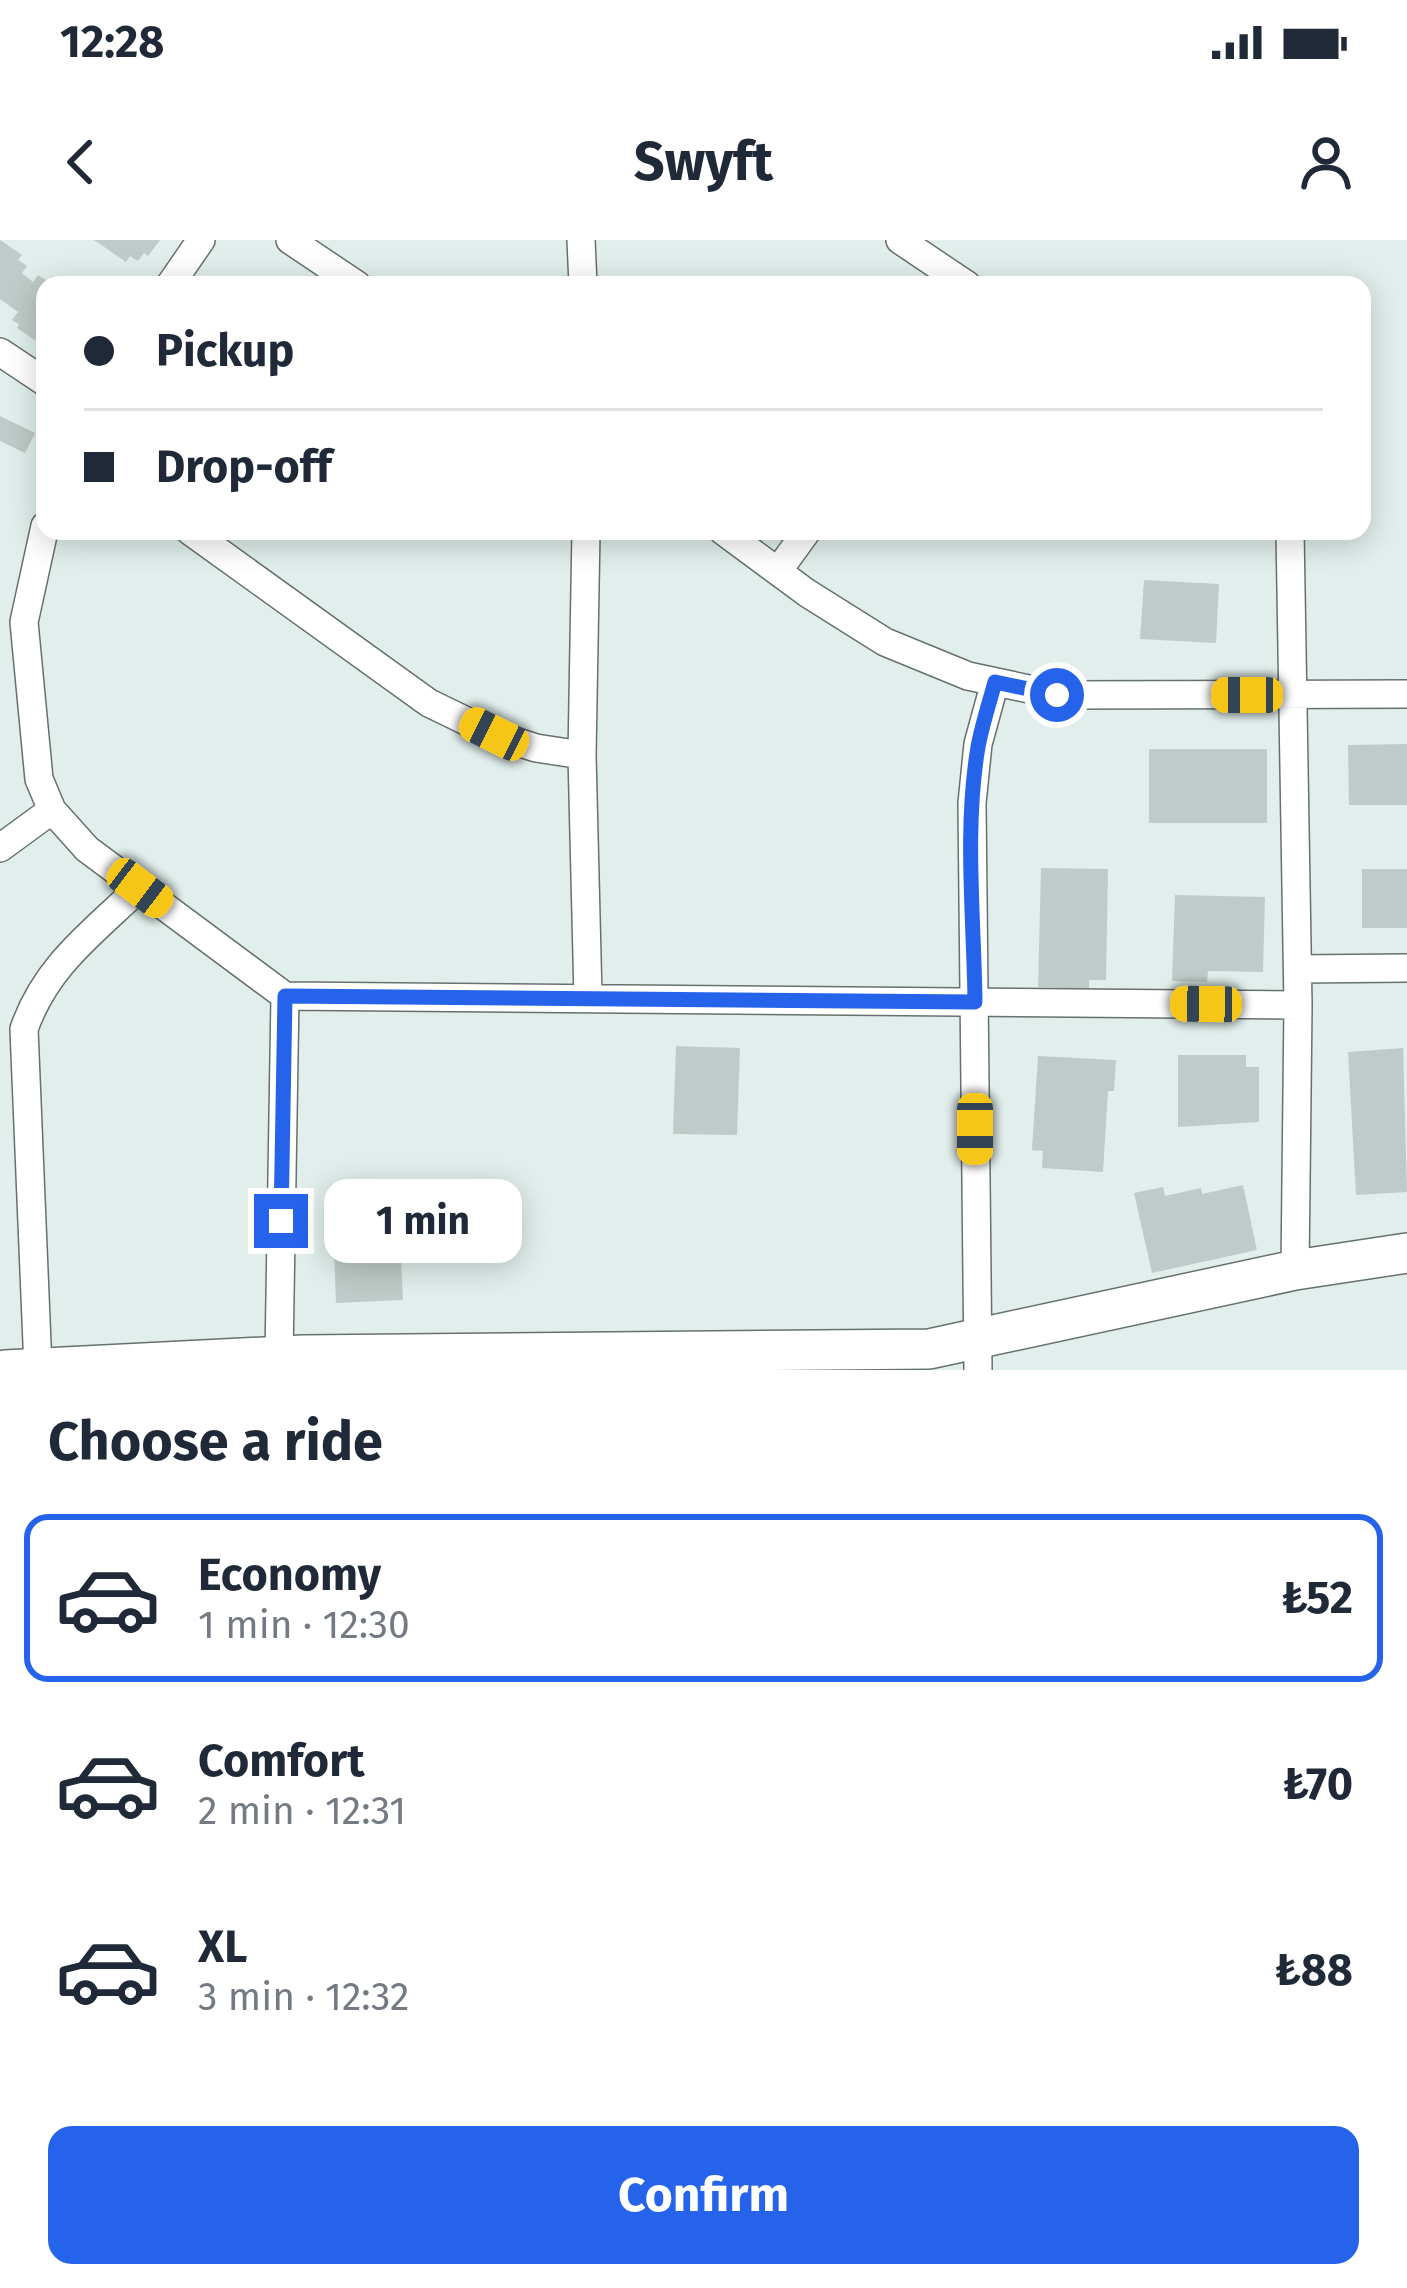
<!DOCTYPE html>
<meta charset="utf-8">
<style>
body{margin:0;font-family:"Fira Sans",sans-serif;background:#f2f2f3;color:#1f2937;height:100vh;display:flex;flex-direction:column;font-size:45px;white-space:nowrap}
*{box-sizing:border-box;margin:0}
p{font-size:39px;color:#747a83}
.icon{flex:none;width:66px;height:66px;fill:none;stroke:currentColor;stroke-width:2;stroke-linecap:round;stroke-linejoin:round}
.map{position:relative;height:1130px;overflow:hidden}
.drawer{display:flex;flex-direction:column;background:#fff;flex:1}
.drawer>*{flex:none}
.hud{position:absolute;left:36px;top:36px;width:1335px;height:264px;border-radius:24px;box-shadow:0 6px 30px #0003;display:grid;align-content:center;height:264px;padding:0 48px;background:#fff}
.end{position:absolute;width:54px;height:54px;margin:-27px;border:15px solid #2563eb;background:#fff;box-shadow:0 0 0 6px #fff}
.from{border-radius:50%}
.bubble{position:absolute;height:84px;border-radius:24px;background:#fff;box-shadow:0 6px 30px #0003;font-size:39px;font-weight:700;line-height:84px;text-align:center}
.car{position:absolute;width:36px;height:72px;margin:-36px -18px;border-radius:15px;box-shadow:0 0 9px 3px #0007;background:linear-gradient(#f5c518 24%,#345 0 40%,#f5c518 0 76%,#345 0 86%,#f5c518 0)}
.hud b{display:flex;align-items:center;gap:42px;height:114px;font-size:45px}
.hud b+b{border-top:3px solid #e0e1e3}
.hud i{width:30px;height:30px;background:#1f2937}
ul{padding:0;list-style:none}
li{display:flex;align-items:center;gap:36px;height:168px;margin:0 24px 18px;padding:0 24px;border:6px solid transparent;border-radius:24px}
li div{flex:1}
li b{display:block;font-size:45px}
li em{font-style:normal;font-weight:700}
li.on{border-color:#2563eb}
li>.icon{width:108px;height:108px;stroke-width:1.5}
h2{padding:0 48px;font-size:54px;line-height:144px}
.cta{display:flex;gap:24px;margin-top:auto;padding:24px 48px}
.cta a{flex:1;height:138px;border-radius:24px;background:#2563eb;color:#fff;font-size:48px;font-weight:700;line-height:138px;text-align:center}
.status{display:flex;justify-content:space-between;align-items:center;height:84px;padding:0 60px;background:#fff;direction:ltr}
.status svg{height:33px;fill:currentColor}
header{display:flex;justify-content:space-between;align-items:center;height:156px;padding:0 48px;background:#fff;font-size:54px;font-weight:700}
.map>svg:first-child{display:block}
.building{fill:#bfcbc8}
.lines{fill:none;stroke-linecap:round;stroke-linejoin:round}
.street-casing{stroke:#65716e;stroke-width:30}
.secondary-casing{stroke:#65716e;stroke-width:42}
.street{stroke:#fff;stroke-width:27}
.secondary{stroke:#fff;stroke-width:39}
.route{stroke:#2563eb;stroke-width:15}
</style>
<div class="status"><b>12:28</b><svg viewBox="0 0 49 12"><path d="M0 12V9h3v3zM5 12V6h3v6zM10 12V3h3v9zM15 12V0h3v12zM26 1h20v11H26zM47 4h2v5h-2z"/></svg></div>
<header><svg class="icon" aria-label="back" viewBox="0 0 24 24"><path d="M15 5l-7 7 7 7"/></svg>Swyft<svg class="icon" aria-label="person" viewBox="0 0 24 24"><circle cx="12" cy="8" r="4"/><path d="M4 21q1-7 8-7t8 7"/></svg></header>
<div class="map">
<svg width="1407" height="1130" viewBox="0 0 1407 1130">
<rect width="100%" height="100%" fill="#e1eeeb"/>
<!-- building -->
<path class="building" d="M 0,0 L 22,15 L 18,20 L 27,26 L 22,33 L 33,42 L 38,35 L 49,42 L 52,36 L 65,45 L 45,45 L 45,107 L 17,88 L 19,84 L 12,80 L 18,72 L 0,59 Z
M 94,0 L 160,0 L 148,16 L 144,13 L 138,21 L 130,16 L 126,22 Z
M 0,176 L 35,193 L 25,213 L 0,201 Z
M 1144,340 L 1219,344 L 1216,403 L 1140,399 Z
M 1407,504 L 1407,565 L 1349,565 L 1348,505 Z
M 1149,509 L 1267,509 L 1267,583 L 1149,583 Z
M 1041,628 L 1108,629 L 1106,740 L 1089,740 L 1089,749 L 1038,747 Z
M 1362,629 L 1407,629 L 1407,688 L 1362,688 Z
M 1175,655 L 1265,657 L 1263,732 L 1208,731 L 1207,742 L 1172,741 Z
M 676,806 L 740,808 L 737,895 L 673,894 Z
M 1403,808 L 1407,952 L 1356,955 L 1348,812 Z
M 1178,815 L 1246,815 L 1246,827 L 1259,827 L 1259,882 L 1178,887 Z
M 1038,816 L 1116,820 L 1114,851 L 1108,851 L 1103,932 L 1042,928 L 1043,911 L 1032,910 Z
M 1243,945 L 1257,1010 L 1152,1033 L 1134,953 L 1163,947 L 1165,956 L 1201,948 L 1202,954 Z
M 399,979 L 403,1060 L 336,1063 L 333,982 Z"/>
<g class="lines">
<defs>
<path id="street" d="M 290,0 L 357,45
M 581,0 L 583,45
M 900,0 L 967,45
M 170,45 L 201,0
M 0,112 L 45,142
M 45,286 L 24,382 L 39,539 L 52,570 L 87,609 L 285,756 L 1298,765
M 190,291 L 429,463 L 493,494 L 536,508 L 582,515
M 586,291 L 582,515 L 588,757
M 723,291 L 807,353 L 885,402 L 968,436 L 1057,455 L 1407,454
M 1290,291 L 1298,765 L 1295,1030
M 778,331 L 807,291
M 0,608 L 52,570
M 1298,729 L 1407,728
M 279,1116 L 285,756
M 38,1128 L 24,789 C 46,726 92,693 139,648
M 978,1130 L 972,563 L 978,504 L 995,442"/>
<path id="secondary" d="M 5,1130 L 303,1115 L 929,1109 L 1295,1030 L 1407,1013"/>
</defs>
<!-- street casing -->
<use href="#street" class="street-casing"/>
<!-- secondary casing -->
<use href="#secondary" class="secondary-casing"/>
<!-- street -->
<use href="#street" class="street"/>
<!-- secondary -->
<use href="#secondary" class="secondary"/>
</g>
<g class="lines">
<!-- route -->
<path class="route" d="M 281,981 L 285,756 L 975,762 C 974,678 964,590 978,507 C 982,485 989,464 995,442 L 1057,455"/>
</g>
</svg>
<i class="end from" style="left:1057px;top:455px"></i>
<i class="end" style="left:281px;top:981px"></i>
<div class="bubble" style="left:324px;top:939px;width:198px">1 min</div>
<i class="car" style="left:1247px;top:455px;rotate:270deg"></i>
<i class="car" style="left:494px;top:494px;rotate:296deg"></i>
<i class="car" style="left:140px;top:648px;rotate:127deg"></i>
<i class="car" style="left:1206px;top:764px;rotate:271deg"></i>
<i class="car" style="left:975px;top:889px;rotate:180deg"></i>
<div class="hud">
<b><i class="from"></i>Pickup</b>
<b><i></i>Drop-off</b>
</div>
</div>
<section class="drawer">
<h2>Choose a ride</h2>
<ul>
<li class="on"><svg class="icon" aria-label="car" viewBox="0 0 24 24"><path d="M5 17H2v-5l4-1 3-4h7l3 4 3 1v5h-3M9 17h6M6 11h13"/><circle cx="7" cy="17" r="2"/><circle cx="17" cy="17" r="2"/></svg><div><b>Economy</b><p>1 min · 12:30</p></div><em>₺52</em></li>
<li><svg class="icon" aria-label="car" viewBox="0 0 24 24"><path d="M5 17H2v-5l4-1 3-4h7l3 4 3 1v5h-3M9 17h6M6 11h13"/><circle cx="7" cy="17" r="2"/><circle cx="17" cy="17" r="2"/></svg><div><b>Comfort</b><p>2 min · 12:31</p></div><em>₺70</em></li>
<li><svg class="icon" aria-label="car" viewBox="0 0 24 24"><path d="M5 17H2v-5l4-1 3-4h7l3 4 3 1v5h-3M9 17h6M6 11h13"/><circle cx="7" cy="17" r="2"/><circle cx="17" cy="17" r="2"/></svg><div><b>XL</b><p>3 min · 12:32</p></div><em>₺88</em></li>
</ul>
<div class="cta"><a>Confirm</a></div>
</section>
